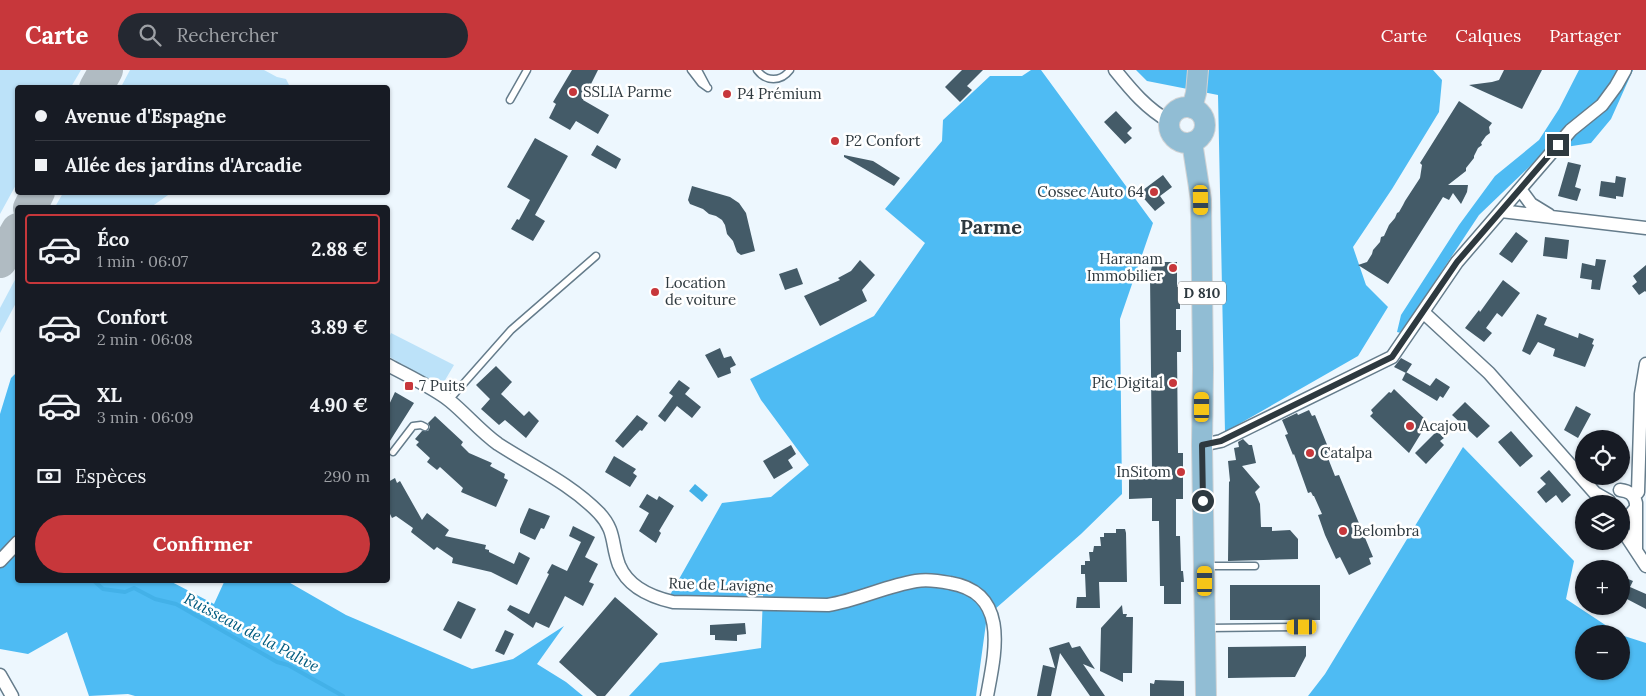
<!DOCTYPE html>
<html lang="fr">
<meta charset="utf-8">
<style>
body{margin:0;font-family:Lora,serif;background:#242831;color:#f1f3f6;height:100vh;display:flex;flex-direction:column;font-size:19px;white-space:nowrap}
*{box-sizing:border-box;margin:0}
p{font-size:16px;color:#9ea1a6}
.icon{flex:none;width:28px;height:28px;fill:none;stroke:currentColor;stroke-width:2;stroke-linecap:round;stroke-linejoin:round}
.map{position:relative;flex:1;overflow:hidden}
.side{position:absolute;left:15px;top:135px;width:375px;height:378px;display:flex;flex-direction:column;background:#171b24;border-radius:5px;box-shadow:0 1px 4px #0004}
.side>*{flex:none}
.hud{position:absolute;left:15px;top:15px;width:375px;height:110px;border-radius:5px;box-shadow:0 1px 4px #0004;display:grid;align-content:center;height:110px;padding:0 20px;background:#171b24}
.tools{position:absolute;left:1575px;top:360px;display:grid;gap:10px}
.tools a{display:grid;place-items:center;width:55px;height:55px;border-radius:50%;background:#171b24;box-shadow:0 1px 4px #0004;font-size:25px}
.end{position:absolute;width:22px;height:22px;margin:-11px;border:6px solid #2e393f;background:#fff;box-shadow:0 0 0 2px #fff}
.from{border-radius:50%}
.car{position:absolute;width:15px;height:30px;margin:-15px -8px;border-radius:6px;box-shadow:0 0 4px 1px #0007;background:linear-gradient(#f5c518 24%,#345 0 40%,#f5c518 0 76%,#345 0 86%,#f5c518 0)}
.hud b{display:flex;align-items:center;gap:18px;height:48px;font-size:19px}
.hud b+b{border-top:1px solid #363941}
.hud i{width:12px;height:12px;background:#f1f3f6}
ul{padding:9px 0 0;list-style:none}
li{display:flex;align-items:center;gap:15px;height:70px;margin:0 10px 8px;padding:0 10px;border:2px solid transparent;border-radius:5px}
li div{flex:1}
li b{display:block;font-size:19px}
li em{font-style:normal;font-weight:700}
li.active{border-color:#c7373b}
li>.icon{width:45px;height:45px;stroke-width:1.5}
.pay{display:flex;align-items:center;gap:12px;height:55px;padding:0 20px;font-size:19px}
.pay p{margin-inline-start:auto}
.cta{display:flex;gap:10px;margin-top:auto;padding:10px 20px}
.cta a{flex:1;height:58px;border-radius:30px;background:#c7373b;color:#fff;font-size:20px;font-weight:700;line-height:58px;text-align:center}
header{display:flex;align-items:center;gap:30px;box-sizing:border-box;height:70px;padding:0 25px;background:#c7373b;color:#fff}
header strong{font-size:24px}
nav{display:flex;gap:28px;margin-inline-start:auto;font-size:18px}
.search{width:350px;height:45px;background:#242831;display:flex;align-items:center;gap:12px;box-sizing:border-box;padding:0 18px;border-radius:28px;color:#9ea1a6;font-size:19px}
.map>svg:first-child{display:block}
.green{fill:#bce2f9}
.forest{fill:#4ebbf3}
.water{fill:#43b1e8}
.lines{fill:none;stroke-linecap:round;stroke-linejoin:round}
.stream{stroke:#43b1e8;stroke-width:4}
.taxiway{stroke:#b0bbc2;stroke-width:34}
.building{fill:#445b68}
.lane-casing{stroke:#657c8b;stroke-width:9}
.street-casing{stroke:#657c8b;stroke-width:15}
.primary-casing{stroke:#d1d3d5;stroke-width:22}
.lane{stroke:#fff;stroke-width:6}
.street{stroke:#fff;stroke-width:12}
.primary{stroke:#91bdd4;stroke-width:20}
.route{stroke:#2e393f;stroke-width:6}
.poi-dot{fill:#c7373b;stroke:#fff;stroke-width:2}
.labels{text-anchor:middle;stroke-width:5;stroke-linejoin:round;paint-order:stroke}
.shield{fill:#fff;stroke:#6d7479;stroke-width:1}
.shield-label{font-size:14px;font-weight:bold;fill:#2e393f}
.poi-label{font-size:15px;fill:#2e393f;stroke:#fff;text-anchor:start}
.street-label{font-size:15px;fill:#2e393f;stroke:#fff}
.water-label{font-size:16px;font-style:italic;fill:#005b7f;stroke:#fff}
.district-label{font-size:20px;font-weight:bold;fill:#2e393f;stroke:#fff}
</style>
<header>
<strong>Carte</strong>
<div class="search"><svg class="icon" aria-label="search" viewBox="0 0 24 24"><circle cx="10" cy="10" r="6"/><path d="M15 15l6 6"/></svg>Rechercher</div>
<nav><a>Carte</a><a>Calques</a><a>Partager</a></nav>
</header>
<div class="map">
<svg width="1646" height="626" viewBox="0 0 1646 626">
<rect width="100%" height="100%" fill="#edf7fe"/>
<!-- green -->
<path class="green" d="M 0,0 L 81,0 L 71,17 L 18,18 L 17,113 L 0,144 Z
M 130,0 L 264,0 L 277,7 L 286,9 L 290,17 L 121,17 Z
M 63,123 L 63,122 L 171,123 L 151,137 L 55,137 Z
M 17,206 L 17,231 L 0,263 L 0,238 Z
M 391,263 L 454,295 L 441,317 L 388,286 L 388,270 Z"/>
<!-- forest -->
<path class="forest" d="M 1031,0 L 1041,0 L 1153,153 L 1120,249 L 1122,424 L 1081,464 L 987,546 L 976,626 L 629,626 L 660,593 L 761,578 L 763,525 L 704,528 L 670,525 L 722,433 L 771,427 L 809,395 L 761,330 L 750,309 L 874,246 L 925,173 L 885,139 L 942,71 L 943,50 L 990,6 L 1022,6 Z
M 1136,0 L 1433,0 L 1442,10 L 1439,42 L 1392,119 L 1353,177 L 1366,215 L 1388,237 L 1358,286 L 1225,362 L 1218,25 L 1147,11 Z
M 1579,0 L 1633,0 L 1611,49 L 1591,73 L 1547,80 L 1479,145 L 1401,263 L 1397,262 L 1401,245 L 1459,155 L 1495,106 L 1539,70 L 1559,39 Z
M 17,302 L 18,510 L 168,510 L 214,534 L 225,510 L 285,510 L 346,545 L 472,599 L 513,589 L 564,556 L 537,594 L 566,612 L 583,626 L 135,626 L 128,624 L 89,626 L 67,562 L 28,584 L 0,579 L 0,344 L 11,308 Z
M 1463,377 L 1574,491 L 1566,529 L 1619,564 L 1584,564 L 1584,601 L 1621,601 L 1621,565 L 1646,573 L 1646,626 L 1308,626 L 1325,604 Z"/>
<!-- water -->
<path class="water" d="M 695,414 L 708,425 L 702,432 L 689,421 Z"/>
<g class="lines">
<!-- stream -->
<path class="stream" d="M 93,510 L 103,519 L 125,522 L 134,518 L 155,529 L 176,534 L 277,592 L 288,595 L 343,626"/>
<!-- taxiway -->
<path class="taxiway" d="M 96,18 L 106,0
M 30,138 L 38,122
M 0,191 L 18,160"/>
</g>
<!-- building -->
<path class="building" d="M 572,0 L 598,0 L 583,30 L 609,45 L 598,64 L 576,51 L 570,60 L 549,48 L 556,34 L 553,32 Z
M 962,0 L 983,0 L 967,16 L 972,20 L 960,32 L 945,17 Z
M 1504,0 L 1542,0 L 1522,39 L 1469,15 L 1492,12 L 1499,10 Z
M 1459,31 L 1492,53 L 1489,57 L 1490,63 L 1486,66 L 1481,73 L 1482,75 L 1478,78 L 1474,86 L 1474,88 L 1466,98 L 1466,101 L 1448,115 L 1468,115 L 1467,122 L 1461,134 L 1453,123 L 1449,130 L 1443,127 L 1388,214 L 1358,195 L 1367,192 L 1372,184 L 1373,180 L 1380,172 L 1381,167 L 1384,166 L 1389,155 L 1395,148 L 1397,143 L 1399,142 L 1403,135 L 1405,131 L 1420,108 L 1422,95 L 1420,93 Z
M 1116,41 L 1132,58 L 1127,63 L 1132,68 L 1125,74 L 1104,52 Z
M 535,68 L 568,86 L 535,145 L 545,151 L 533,171 L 511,159 L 517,149 L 519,150 L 530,130 L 507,117 Z
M 597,75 L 621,89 L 616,99 L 591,85 Z
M 844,85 L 873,91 L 900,108 L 894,116 L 844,87 Z
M 1568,92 L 1581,95 L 1575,117 L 1581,119 L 1577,131 L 1558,126 Z
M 1163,105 L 1172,117 L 1160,126 L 1165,133 L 1155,141 L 1139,123 Z
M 1616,106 L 1626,108 L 1623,127 L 1616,126 L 1616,129 L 1599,126 L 1601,111 L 1615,113 Z
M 692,116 L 730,127 L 739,133 L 746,143 L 755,181 L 741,185 L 737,182 L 733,171 L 727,164 L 725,155 L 722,150 L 716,146 L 709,144 L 703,139 L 690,134 L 688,130 Z
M 1516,162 L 1528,171 L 1512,193 L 1499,184 Z
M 1545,167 L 1569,170 L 1567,189 L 1543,186 Z
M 1596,189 L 1606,190 L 1600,220 L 1591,219 L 1592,210 L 1580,208 L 1582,193 L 1595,196 Z
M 860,190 L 875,205 L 862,220 L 867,231 L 820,256 L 804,226 L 840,210 L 838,208 L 851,201 Z
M 1153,192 L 1177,192 L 1177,217 L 1180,217 L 1180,239 L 1176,239 L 1176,260 L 1181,260 L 1181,282 L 1177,282 L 1178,383 L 1183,383 L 1183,429 L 1176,429 L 1176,466 L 1180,466 L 1181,501 L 1183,501 L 1184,512 L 1181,512 L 1181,534 L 1164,534 L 1164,516 L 1160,516 L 1159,451 L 1152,451 L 1152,428 L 1129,429 L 1129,399 L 1152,399 L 1150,204 Z
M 1646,195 L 1646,222 L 1645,221 L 1639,225 L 1632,216 L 1637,212 L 1633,206 Z
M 797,198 L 803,214 L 785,220 L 779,204 Z
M 1503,210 L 1520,223 L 1502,247 L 1497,243 L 1486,258 L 1492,263 L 1484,272 L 1465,258 L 1479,240 L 1480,242 Z
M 1537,244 L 1547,248 L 1544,255 L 1578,268 L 1579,263 L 1594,269 L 1592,274 L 1594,275 L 1585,297 L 1553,286 L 1555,279 L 1538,272 L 1530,285 L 1522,281 Z
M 720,278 L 724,288 L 731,286 L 736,295 L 730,298 L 731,303 L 718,308 L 705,285 Z
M 1401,288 L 1412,294 L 1406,303 L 1394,297 Z
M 496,296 L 512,312 L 501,324 L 524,346 L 529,341 L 539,351 L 526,368 L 505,350 L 499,355 L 481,339 L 490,329 L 476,315 Z
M 1406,302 L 1430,316 L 1436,308 L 1450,317 L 1443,328 L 1440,326 L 1437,331 L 1402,310 Z
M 679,310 L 690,318 L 685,324 L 701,337 L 692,348 L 677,336 L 665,352 L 658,346 L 673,326 L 669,323 Z
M 1394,319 L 1428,352 L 1409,383 L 1370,346 L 1373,343 L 1371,340 L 1389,322 L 1391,323 Z
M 395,322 L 414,333 L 388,374 L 388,337 Z
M 1465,332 L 1490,356 L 1477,368 L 1452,345 Z
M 1576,336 L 1591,344 L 1578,368 L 1564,360 Z
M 1309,340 L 1312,346 L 1315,345 L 1330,382 L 1326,383 L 1335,406 L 1339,405 L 1373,487 L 1369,488 L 1371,494 L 1349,505 L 1340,487 L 1336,489 L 1325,465 L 1318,445 L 1322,444 L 1314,426 L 1313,426 L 1311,422 L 1308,423 L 1294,384 L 1293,385 L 1285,365 L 1288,364 L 1282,350 L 1297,343 L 1298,345 Z
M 637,345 L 648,353 L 642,361 L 640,360 L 623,378 L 615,371 Z
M 435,346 L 463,372 L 461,375 L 469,383 L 492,393 L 490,396 L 505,404 L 504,408 L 508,410 L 496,437 L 461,422 L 463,418 L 440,397 L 437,400 L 427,392 L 430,388 L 416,375 L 419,372 L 415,369 L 422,361 L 428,361 L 430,357 L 428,353 Z
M 1437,361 L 1444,368 L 1440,371 L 1444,375 L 1426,394 L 1415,383 Z
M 1511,361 L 1533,386 L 1520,397 L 1498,372 Z
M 1243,369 L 1249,375 L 1252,375 L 1256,393 L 1242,396 L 1260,417 L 1255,422 L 1260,434 L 1261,457 L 1272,457 L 1272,461 L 1290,460 L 1298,469 L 1298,489 L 1228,491 L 1229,412 L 1230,411 L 1228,391 L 1236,390 L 1234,378 L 1239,377 L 1238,372 Z
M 791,375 L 796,384 L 788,390 L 793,398 L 774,409 L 763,391 Z
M 614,386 L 636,399 L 633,403 L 637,406 L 630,417 L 605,402 Z
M 1549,400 L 1571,425 L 1562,433 L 1556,425 L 1546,433 L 1537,422 L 1546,414 L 1540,408 Z
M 395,408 L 397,413 L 400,411 L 422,450 L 427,443 L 449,460 L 445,466 L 486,475 L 485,479 L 489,480 L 489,482 L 514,494 L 519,482 L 530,488 L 517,515 L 491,502 L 452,493 L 453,488 L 437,477 L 434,480 L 411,462 L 413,458 L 396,446 L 392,448 L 388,440 L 388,412 Z
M 647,424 L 657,430 L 659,426 L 674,436 L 659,461 L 661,463 L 656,473 L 639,461 L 649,443 L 639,437 Z
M 529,438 L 550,446 L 544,459 L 541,458 L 535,470 L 520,463 L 520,459 Z
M 573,456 L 595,467 L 585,487 L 598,494 L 589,512 L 594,514 L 583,536 L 565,526 L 549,558 L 536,552 L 533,558 L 507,540 L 510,535 L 529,544 L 549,504 L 547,503 L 552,494 L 567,501 L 581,472 L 569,466 Z
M 1116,459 L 1125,459 L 1126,463 L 1127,512 L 1099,512 L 1100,538 L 1076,538 L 1077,527 L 1086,527 L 1085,504 L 1081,504 L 1081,495 L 1085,495 L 1085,491 L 1090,491 L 1089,482 L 1093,482 L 1094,476 L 1101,476 L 1100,467 L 1104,467 L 1104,463 L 1116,463 Z
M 1621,506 L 1633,511 L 1630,517 L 1646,524 L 1646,539 L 1625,528 L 1621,537 Z
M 1230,515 L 1320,515 L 1320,550 L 1230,550 Z
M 615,527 L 658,564 L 605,626 L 597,626 L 559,592 Z
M 458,531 L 476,539 L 461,569 L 443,560 Z
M 1122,535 L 1123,544 L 1127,544 L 1126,547 L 1133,547 L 1132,603 L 1123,603 L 1123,612 L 1100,601 L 1101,558 Z
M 745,553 L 746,564 L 737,565 L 737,571 L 715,570 L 715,565 L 710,565 L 710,555 Z
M 505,560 L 514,564 L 504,585 L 495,581 Z
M 1069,572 L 1072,578 L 1080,576 L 1095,599 L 1083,594 L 1105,626 L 1090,626 L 1060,583 L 1051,626 L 1037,626 L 1043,595 L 1055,598 L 1049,578 Z
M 1306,576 L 1306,586 L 1295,607 L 1228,608 L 1228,577 Z
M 1155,610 L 1184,611 L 1184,626 L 1150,626 L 1150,613 L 1154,614 Z"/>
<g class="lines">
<defs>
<path id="lane" d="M 691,0 L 701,13 L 708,18
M 698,0 L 707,17
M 757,0 C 766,12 781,12 790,0
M 510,30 L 527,0
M 449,330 L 511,260 L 596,186
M 393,382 L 413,356 L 421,355 L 425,357
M 1206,496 L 1255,496
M 1207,558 L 1302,557"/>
<path id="street" d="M 1115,0 C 1132,21 1146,38 1170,52
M 1520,119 L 1531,134 L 1549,145
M 1501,141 L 1646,158
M 1423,242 L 1489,303 L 1595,423 L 1609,431
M 388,295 C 406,305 434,318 450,331 C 466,344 481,362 498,374 C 532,396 571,414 599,443 C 616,461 611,474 619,495 C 628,517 651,527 673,532 L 828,535 C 858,530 886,516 916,511 C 927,509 940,511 950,513 C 1010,523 995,583 987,626
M 1202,375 L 1221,371 L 1392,287 L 1457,192 L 1571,60 L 1602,35 L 1616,16 L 1625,0
M 1620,420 C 1629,421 1634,424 1636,433 L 1636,480
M 1634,426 L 1638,422 L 1641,324 L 1646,294
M 1621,447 L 1630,445 L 1635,439
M 1621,458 L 1646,496
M 0,491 L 18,472
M 0,605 L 12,626"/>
<path id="primary" d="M1169 55a18 18 0 1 1 36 0a18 18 0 1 1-36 0Z
M 1192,38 L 1196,23 L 1198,0
M 1192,72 L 1201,130 L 1203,299 L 1202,375 L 1206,626"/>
</defs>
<!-- lane casing -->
<use href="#lane" class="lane-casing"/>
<!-- street casing -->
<use href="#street" class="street-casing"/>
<!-- primary casing -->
<use href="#primary" class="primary-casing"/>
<!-- lane -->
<use href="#lane" class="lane"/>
<!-- street -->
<use href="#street" class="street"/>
<!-- primary -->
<use href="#primary" class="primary"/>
</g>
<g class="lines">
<!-- route -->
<path class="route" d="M 1203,431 L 1202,375 L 1221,371 L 1392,287 L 1457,192 L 1558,75"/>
</g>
<!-- markers -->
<g class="poi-dot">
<circle cx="573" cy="22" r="5"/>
<circle cx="727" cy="24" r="5"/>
<circle cx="835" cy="71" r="5"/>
<circle cx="1154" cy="122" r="5"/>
<circle cx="1173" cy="198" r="5"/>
<circle cx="655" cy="222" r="5"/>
<circle cx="1173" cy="313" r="5"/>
<rect x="404" y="311" width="10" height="10" rx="2.5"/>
<circle cx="1410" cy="356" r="5"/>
<circle cx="1310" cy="383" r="5"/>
<circle cx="1181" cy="402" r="5"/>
<circle cx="1343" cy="461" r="5"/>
</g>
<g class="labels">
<!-- shield labels -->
<rect class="shield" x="1178" y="211.5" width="48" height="23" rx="4"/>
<g class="shield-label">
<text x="1202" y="228">D 810</text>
</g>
<!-- poi labels -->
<g class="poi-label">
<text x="583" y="27">SSLIA Parme</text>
<text x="737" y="29">P4 Prémium</text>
<text x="845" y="76">P2 Confort</text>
<text x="1144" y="127" text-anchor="end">Cossec Auto 64</text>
<text x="1163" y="194" text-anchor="end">Haranam<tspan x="1163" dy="17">Immobilier</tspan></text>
<text x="665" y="218">Location<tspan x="665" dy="17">de voiture</tspan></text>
<text x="1163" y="318" text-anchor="end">Pic Digital</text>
<text x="419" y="321">7 Puits</text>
<text x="1420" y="361">Acajou</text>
<text x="1320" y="388">Catalpa</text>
<text x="1171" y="407" text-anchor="end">InSitom</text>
<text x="1353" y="466">Belombra</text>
</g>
<!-- street labels -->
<g class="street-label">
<text transform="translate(721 515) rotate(2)" y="5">Rue de Lavigne</text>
</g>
<!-- water labels -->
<g class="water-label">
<text transform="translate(252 562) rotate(28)" y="6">Ruisseau de la Palive</text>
</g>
<!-- district labels -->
<g class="district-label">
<text x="991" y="164">Parme</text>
</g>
</g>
</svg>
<div class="tools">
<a><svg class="icon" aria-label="locate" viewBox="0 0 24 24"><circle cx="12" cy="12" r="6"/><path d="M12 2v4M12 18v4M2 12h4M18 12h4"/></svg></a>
<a><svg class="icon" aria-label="layers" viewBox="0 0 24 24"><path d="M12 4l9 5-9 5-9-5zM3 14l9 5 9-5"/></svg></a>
<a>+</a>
<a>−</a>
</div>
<i class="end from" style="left:1203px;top:431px"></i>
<i class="end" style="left:1558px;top:75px"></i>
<i class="car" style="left:1201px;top:130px;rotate:179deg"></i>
<i class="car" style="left:1202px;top:337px;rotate:0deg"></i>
<i class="car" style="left:1205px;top:511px;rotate:0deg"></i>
<i class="car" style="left:1302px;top:557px;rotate:270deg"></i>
<div class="hud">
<b><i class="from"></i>Avenue d'Espagne</b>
<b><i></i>Allée des jardins d'Arcadie</b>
</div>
<section class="side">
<ul>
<li class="active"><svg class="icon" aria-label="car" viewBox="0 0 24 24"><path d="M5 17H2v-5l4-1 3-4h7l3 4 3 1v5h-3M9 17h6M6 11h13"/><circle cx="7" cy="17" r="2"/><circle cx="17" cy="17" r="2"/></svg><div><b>Éco</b><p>1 min · 06:07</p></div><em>2.88 €</em></li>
<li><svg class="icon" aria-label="car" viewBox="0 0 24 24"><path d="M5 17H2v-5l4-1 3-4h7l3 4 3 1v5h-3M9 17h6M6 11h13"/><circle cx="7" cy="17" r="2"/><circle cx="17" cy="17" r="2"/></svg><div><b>Confort</b><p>2 min · 06:08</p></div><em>3.89 €</em></li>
<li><svg class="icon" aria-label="car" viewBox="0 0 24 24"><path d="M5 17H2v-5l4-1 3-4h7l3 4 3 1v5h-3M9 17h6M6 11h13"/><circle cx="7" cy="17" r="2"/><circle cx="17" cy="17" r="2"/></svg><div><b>XL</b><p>3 min · 06:09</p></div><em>4.90 €</em></li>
</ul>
<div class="pay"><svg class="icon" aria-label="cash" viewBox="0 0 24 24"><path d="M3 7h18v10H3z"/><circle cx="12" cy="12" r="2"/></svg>Espèces<p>290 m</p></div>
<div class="cta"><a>Confirmer</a></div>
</section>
</div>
